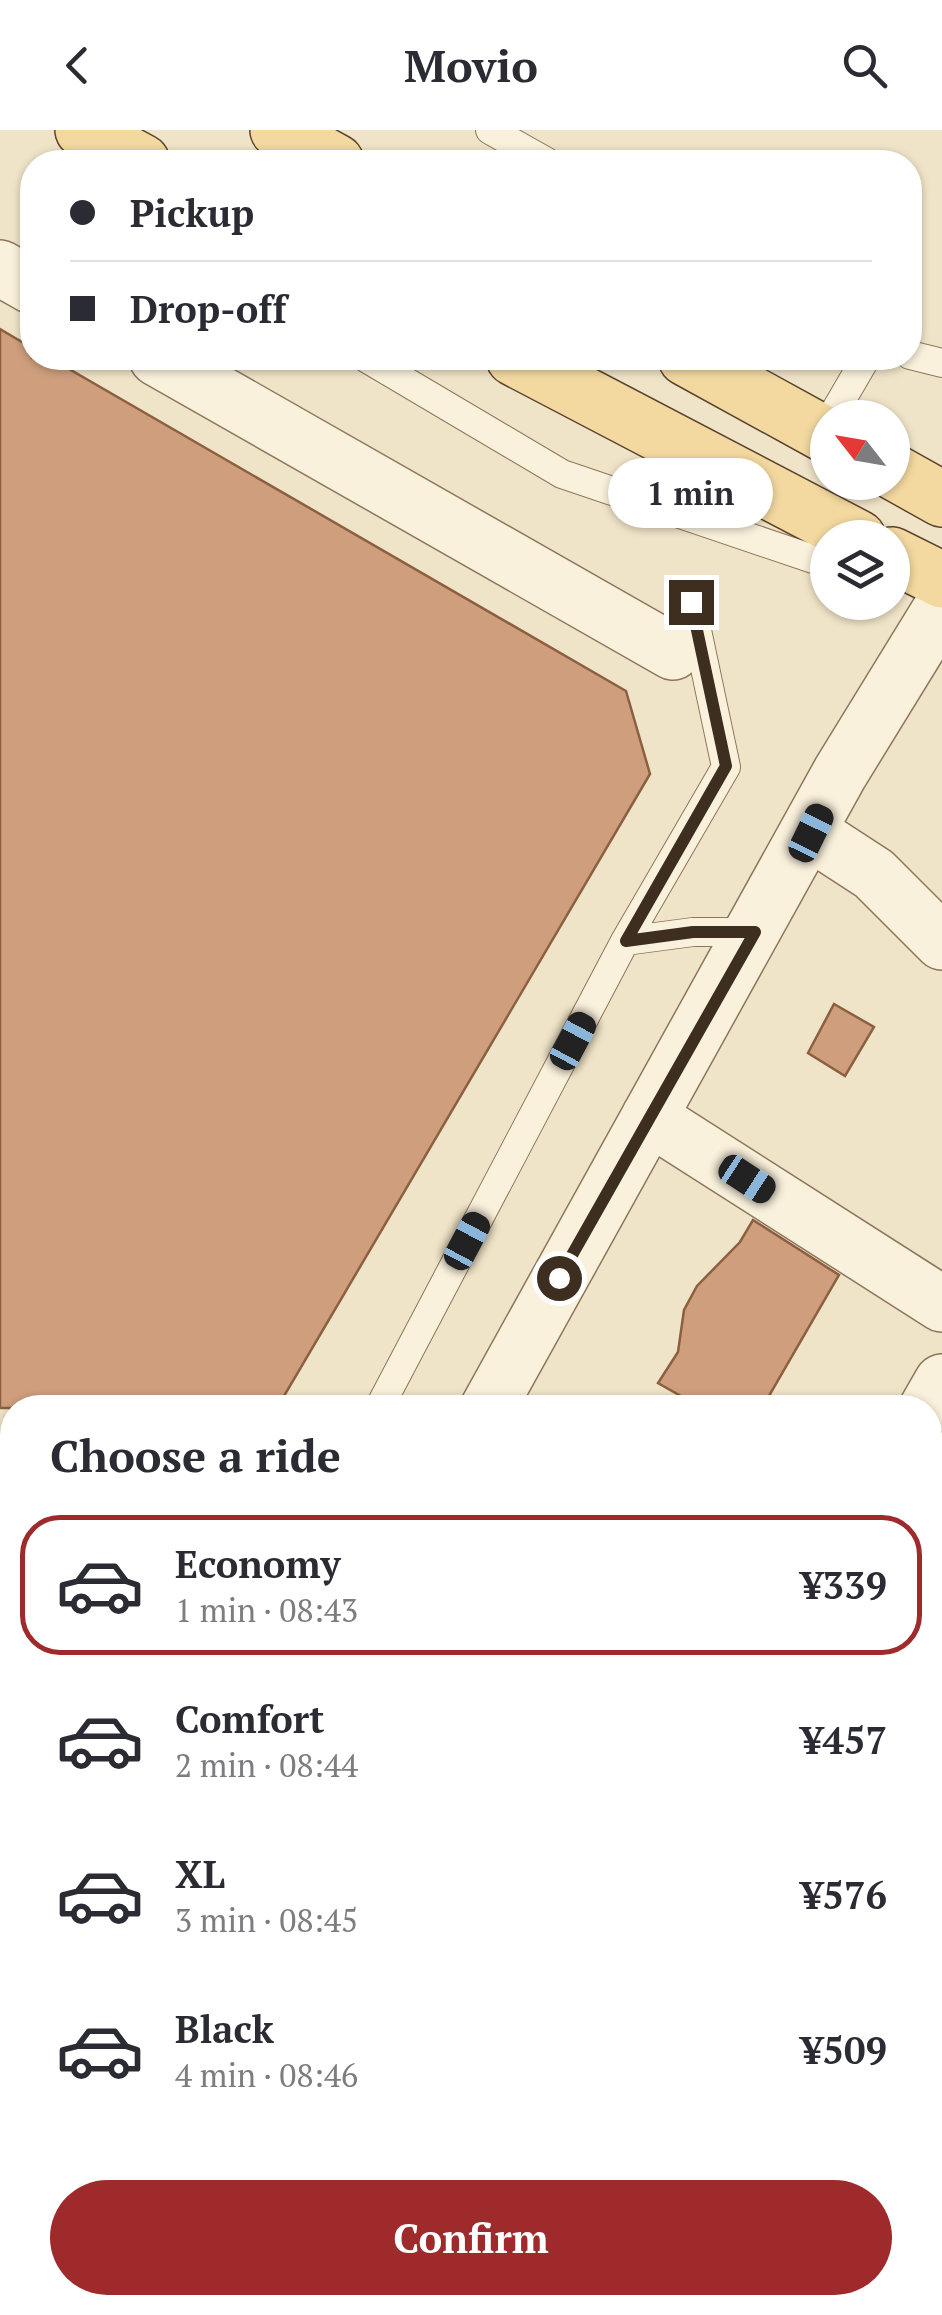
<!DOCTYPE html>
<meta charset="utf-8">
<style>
body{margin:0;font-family:"PT Serif",serif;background:#f2f2f3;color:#2b2b33;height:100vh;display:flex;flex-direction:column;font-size:38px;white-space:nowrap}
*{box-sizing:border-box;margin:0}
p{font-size:32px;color:#7c7c81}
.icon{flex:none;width:55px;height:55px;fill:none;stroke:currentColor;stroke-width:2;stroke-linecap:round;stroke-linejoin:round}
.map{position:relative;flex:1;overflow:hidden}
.details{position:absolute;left:0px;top:1265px;width:942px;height:920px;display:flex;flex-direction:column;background:#fff;border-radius:40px 40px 0 0;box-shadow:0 2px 8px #0004}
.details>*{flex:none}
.guide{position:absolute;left:20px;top:20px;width:902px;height:220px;border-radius:40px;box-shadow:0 2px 8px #0004;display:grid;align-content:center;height:220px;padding:0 50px;background:#fff}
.needle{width:65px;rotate:301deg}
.tools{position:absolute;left:810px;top:270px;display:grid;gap:20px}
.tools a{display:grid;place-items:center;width:100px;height:100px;border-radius:50%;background:#fff;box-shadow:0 2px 8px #0004;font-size:50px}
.end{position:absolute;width:45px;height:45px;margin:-22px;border:12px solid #3d2e20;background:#fff;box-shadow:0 0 0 5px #fff}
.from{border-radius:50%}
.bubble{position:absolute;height:70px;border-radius:35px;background:#fff;box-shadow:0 2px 8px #0004;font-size:32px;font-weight:800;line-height:70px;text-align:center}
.car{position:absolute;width:30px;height:60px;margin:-30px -15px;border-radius:12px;box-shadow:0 0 8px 2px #0007;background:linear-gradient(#222 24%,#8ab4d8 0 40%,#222 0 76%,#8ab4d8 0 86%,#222 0)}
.guide b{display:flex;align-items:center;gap:35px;height:95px;font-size:38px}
.guide b+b{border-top:2px solid #e1e1e2}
.guide i{width:25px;height:25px;background:#2b2b33}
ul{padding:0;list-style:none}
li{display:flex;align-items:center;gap:30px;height:140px;margin:0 20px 15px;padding:0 30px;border:5px solid transparent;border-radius:40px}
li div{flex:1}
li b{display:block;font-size:38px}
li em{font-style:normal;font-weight:800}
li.selected{border-color:#9e2a2b}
li>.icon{width:90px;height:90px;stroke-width:1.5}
h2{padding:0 50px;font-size:45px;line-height:120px}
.button{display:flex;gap:20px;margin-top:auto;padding:20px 50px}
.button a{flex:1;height:115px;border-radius:60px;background:#9e2a2b;color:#fff;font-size:40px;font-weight:800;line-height:115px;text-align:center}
header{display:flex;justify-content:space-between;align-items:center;height:130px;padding:0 50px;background:#fff;font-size:45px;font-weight:800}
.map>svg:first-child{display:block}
.farmland{fill:url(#farmland-furrows)}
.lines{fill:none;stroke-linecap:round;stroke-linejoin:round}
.river{stroke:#a9c4bc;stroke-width:102}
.building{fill:#cf9f7d;stroke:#8d5f41;stroke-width:2.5}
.lane-casing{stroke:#8d765c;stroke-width:30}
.street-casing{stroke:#8d765c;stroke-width:58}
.primary-casing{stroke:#5b4430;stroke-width:58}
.lane{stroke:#faf1dc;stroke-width:28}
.street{stroke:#faf1dc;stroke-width:55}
.primary{stroke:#f3d9a0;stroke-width:55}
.route{stroke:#3d2e20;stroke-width:12}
</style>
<header><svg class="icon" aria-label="back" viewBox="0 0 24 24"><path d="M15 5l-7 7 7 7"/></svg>Movio<svg class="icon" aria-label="search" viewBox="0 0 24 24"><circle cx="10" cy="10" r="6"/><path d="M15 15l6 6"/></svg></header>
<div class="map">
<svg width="942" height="2185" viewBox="0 0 942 2185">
<defs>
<pattern id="farmland-furrows" width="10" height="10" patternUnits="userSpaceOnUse" patternTransform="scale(2.5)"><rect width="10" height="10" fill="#e6deb5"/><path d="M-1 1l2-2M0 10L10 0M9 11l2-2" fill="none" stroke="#c6bf9b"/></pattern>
</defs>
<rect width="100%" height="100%" fill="#f0e4c8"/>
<!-- farmland -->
<path class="farmland" d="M 942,2078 L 942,2185 L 865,2185 L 874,2173 L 930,2172 L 930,2095 Z"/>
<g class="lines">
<!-- river -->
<path class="river" d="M 0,1455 L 12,1462"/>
</g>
<!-- building -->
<path class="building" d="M 0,199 L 32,218 L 32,228 L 50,228 L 626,561 L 650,644 L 277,1278 L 0,1278 Z
M 834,874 L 874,897 L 845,946 L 808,923 Z
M 753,1090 L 839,1145 L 762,1278 L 702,1278 L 658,1253 L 678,1222 L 684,1180 L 697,1156 L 740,1112 Z"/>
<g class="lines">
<defs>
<path id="lane" d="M 490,0 L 547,32
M 910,225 L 942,233
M 366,228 L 562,344 L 828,434
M 831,288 L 866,228
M 625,811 L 693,802 L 755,802
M 379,1278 L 625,811 L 726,637 L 691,472
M 0,1932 L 12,1910"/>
<path id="street" d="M 0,138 L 32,156
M 157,228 L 673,522
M 811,703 L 874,744 L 942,812
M 649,987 L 942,1174
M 488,1278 L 840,643 L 942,477
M 927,1278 L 942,1252
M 0,1354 L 12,1362
M 0,1538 L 12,1545
M 930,1690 L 942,1671
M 930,1932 L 942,1939
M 930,2006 L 942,2002
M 0,2142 L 12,2122
M 137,2172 L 158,2183 L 164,2172
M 301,2185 L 307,2172
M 718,2185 L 727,2172"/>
<path id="primary" d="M 83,0 L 142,32
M 278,0 L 336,32
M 514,228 L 858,408
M 686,228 L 828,306
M 892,341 L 942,369
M 892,425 L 942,450"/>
</defs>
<!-- lane casing -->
<use href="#lane" class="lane-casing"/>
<!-- street casing -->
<use href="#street" class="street-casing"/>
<!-- primary casing -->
<use href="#primary" class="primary-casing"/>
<!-- lane -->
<use href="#lane" class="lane"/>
<!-- street -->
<use href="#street" class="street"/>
<!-- primary -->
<use href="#primary" class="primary"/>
</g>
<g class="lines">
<!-- route -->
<path class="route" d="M 559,1148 L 755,802 L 693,802 L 626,811 L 726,636 L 691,472"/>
</g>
</svg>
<div class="tools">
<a><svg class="needle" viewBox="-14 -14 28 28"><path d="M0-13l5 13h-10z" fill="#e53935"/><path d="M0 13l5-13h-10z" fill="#7c7c81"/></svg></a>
<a><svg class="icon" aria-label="layers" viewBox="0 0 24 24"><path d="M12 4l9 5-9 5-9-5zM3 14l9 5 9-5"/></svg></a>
</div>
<i class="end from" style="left:559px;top:1148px"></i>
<i class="end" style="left:691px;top:472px"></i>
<div class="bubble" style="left:608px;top:328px;width:165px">1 min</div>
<i class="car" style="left:811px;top:703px;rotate:26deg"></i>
<i class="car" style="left:573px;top:911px;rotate:28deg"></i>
<i class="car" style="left:747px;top:1049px;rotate:123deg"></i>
<i class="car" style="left:467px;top:1111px;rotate:28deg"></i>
<div class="guide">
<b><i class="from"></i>Pickup</b>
<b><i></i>Drop-off</b>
</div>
<section class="details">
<h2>Choose a ride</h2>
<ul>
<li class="selected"><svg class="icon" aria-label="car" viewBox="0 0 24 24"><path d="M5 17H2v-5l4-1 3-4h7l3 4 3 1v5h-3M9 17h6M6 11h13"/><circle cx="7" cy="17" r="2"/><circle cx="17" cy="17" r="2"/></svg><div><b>Economy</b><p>1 min · 08:43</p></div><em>¥339</em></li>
<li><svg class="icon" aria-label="car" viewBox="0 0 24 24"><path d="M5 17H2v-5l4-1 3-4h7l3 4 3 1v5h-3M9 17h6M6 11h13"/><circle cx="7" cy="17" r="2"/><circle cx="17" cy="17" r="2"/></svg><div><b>Comfort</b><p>2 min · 08:44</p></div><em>¥457</em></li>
<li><svg class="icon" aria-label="car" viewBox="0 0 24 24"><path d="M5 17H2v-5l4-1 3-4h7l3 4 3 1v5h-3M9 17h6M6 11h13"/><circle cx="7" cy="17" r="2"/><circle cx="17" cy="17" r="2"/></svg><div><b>XL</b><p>3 min · 08:45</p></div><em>¥576</em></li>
<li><svg class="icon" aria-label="car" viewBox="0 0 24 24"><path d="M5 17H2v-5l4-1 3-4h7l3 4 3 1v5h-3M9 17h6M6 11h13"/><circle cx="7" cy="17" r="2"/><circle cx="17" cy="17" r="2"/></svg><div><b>Black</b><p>4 min · 08:46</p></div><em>¥509</em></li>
</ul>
<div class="button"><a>Confirm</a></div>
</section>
</div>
